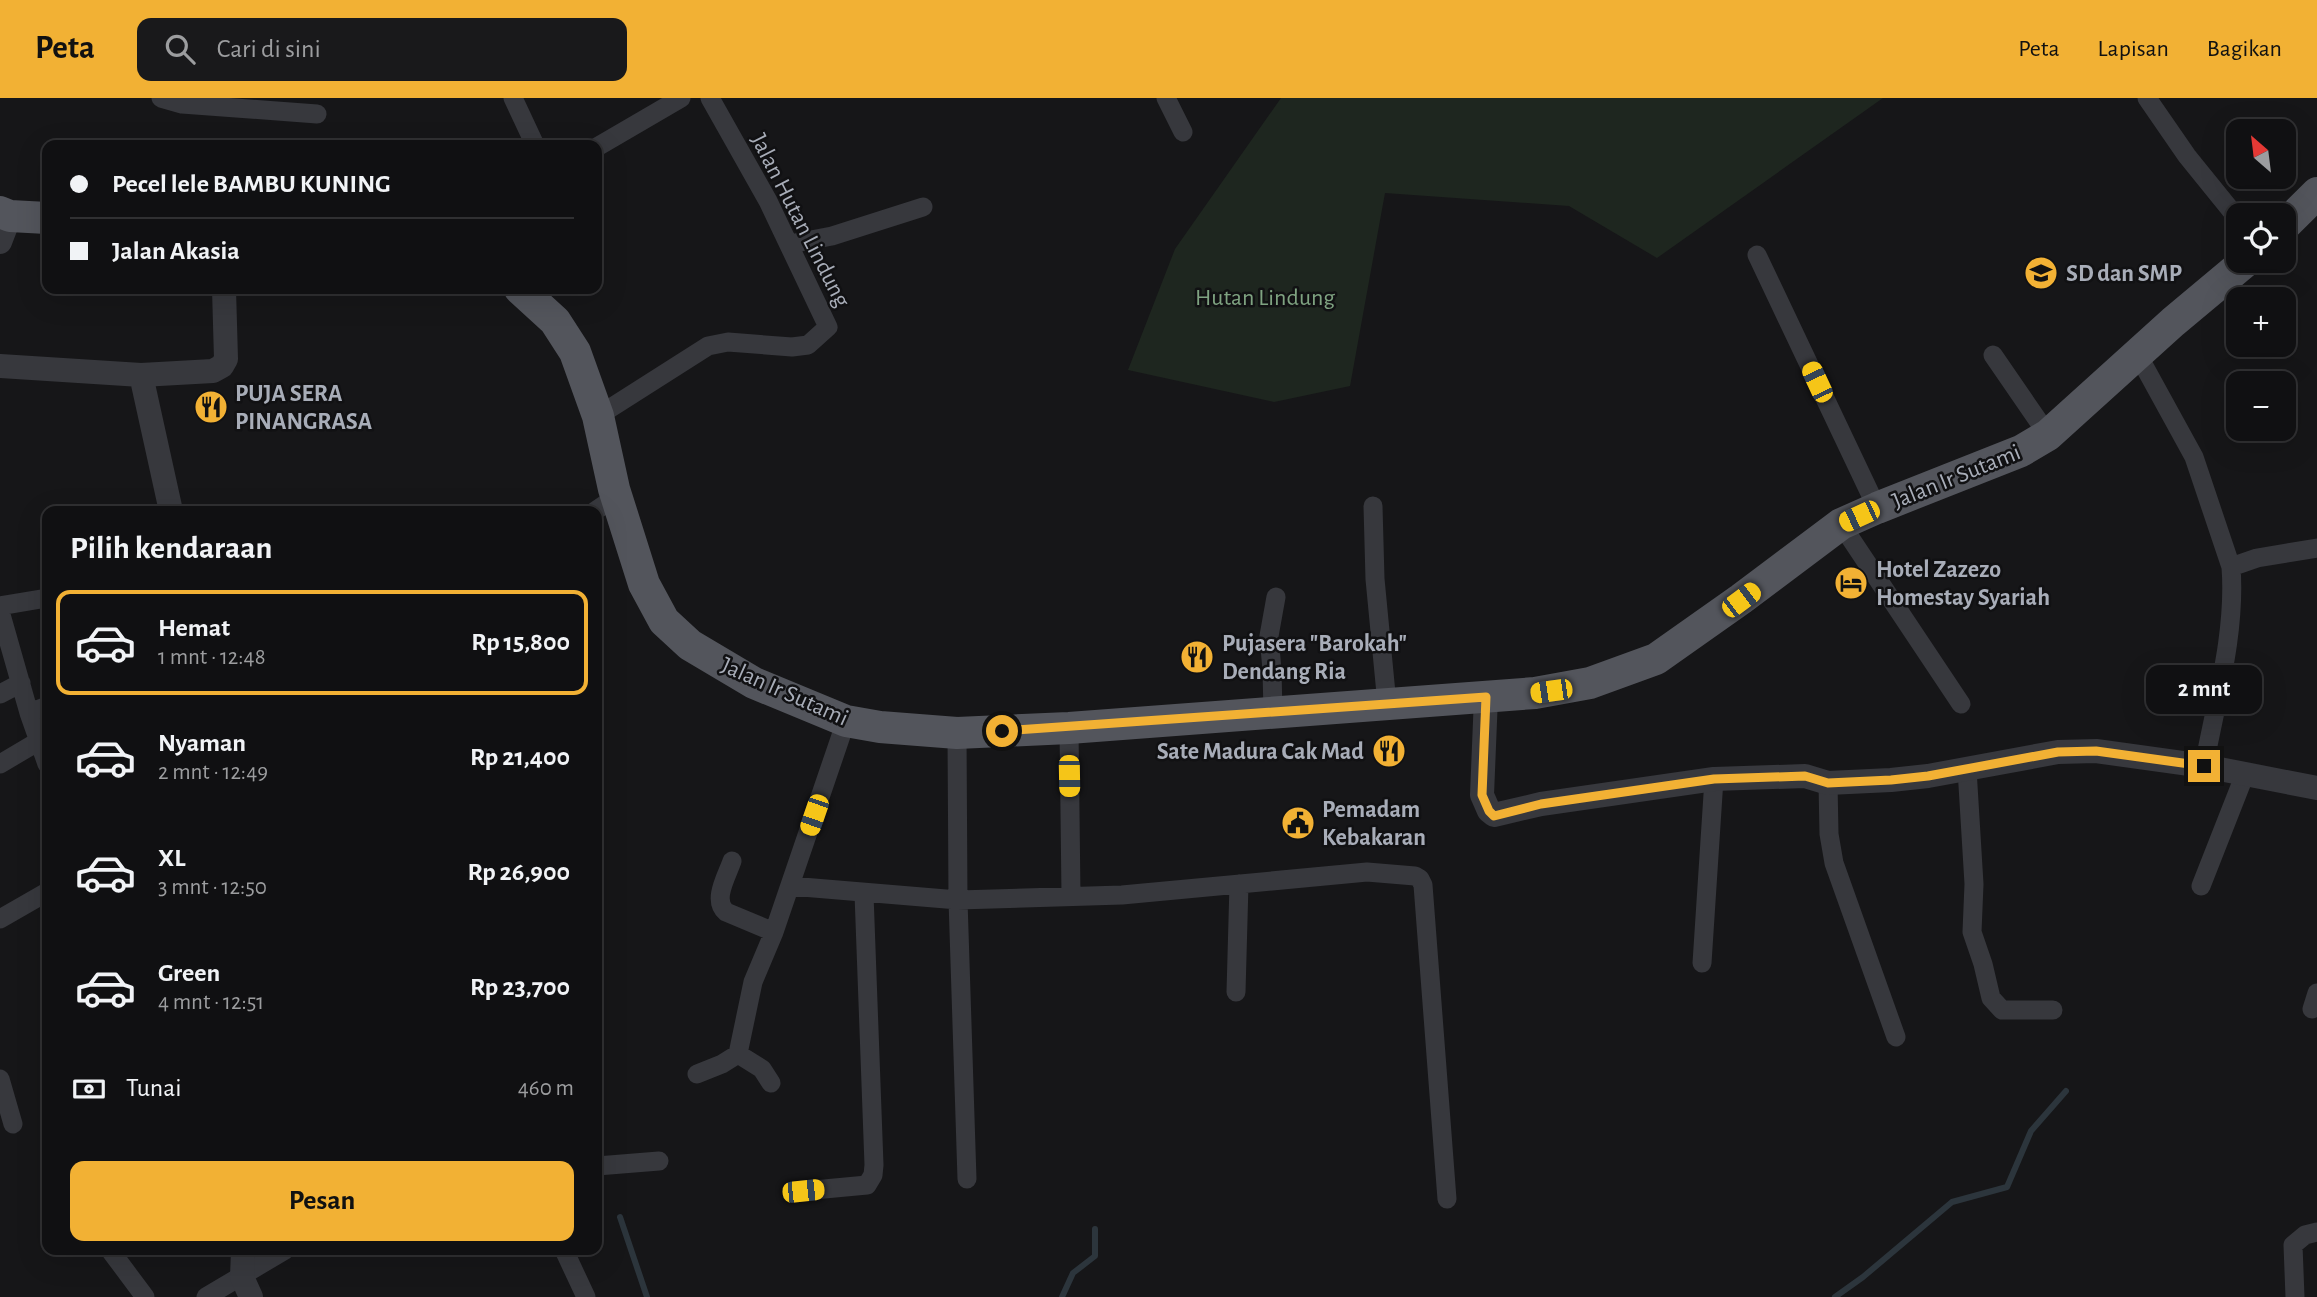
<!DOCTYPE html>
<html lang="id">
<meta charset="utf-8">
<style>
body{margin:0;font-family:"Alegreya Sans",sans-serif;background:#19191b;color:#f1f3f6;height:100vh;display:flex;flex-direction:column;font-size:26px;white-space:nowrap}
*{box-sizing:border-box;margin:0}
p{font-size:23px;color:#9c9d9f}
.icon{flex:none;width:38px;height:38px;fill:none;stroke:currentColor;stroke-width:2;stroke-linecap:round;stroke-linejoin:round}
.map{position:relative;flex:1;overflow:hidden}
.sheet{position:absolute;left:42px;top:408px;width:560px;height:749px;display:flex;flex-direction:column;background:#101012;border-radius:14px;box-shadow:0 7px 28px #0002,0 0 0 2px #303032}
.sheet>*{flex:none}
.guide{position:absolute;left:42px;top:42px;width:560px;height:154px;border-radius:14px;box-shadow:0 7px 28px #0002,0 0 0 2px #303032;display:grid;align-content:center;height:154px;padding:0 28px;background:#101012}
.needle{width:46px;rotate:332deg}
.fabs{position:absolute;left:2226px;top:21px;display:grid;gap:14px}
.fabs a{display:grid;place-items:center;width:70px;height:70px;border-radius:14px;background:#101012;box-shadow:0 7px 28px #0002,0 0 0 2px #303032;font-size:35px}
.end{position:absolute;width:32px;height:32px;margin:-16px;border:9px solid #f2b134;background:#111;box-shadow:0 0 0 4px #111}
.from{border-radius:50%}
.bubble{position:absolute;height:49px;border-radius:14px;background:#101012;box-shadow:0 7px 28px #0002,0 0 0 2px #303032;font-size:23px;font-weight:600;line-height:49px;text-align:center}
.car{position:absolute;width:21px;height:42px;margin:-21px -10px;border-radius:9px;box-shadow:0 0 5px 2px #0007;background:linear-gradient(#f5c518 24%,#345 0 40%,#f5c518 0 76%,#345 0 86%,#f5c518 0)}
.guide b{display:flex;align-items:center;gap:24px;height:66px;font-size:26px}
.guide b+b{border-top:2px solid #303032}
.guide i{width:18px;height:18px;background:#f1f3f6}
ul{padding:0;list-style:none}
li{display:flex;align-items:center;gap:21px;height:105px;margin:0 14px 10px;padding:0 14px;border:4px solid transparent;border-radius:14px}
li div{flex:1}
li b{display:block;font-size:26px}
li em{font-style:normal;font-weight:600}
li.current{border-color:#f2b134}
li>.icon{width:63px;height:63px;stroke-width:1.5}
h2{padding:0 28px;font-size:32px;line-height:84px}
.pay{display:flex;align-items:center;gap:18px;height:77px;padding:0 28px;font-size:26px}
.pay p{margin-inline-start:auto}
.button{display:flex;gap:14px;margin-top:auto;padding:14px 28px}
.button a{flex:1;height:80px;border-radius:14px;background:#f2b134;color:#111;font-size:28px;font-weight:600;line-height:80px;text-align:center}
header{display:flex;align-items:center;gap:42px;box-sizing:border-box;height:98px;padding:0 35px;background:#f2b134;color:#111}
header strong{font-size:33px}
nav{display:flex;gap:38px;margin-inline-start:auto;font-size:24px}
.search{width:490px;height:63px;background:#19191b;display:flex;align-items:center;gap:18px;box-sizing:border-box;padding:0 24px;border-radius:14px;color:#9c9d9f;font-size:26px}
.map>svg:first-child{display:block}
.green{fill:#1e261f}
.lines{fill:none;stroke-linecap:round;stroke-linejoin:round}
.stream{stroke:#2c353c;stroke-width:6}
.minor{stroke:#37383d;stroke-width:19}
.tertiary{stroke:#37383d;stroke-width:24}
.primary{stroke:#53555c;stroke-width:32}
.route{stroke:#f2b134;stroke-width:9}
.labels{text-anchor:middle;stroke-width:5;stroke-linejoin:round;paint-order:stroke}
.street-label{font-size:24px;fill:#a8adb8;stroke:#111113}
.poi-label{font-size:24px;font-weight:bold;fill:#a8adb8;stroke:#111113;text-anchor:start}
.park-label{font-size:24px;fill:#7fa381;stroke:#111113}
</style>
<header>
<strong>Peta</strong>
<div class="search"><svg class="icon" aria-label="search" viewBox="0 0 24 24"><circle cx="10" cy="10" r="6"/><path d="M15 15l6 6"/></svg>Cari di sini</div>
<nav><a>Peta</a><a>Lapisan</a><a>Bagikan</a></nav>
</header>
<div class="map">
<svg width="2317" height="1199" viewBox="0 0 2317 1199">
<rect width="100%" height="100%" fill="#161618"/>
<!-- green -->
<path class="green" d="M 1281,0 L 1883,0 L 1657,160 L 1569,108 L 1385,95 L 1350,288 L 1274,304 L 1128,272 L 1175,151 Z"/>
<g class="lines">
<!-- stream -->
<path class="stream" d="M 620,1119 L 647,1199
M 1062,1199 L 1073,1175 L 1095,1158 L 1095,1131
M 1835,1199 L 1863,1179 L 1952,1104 L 2007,1089 L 2031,1033 L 2066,993"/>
<!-- minor -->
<path class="minor" d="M 161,0 L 182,6 L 317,16
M 513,0 L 535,47
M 1166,0 L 1183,34
M 2147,0 L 2187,58 L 2238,121
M 597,49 L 681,0
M 790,146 L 832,138 L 923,109
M 1757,157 L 1877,410
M 1993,257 L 2048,337
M 2138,257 L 2194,359 L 2231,469
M 598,318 L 708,248 L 728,244 L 792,249 L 808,247 L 828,229 L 768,103 L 710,0
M 1373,408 L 1375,481 L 1387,606
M 595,413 L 617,398
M 1841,426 L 1961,606
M 0,508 L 47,500
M 0,513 L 29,615 L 47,666
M 0,596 L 21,585
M 29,615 L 47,608
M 1273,615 L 1272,572 L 1269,538 L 1276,499
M 1069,630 L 1071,798
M 957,635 L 958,802 L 967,1081
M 0,666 L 39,643
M 2204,668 C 2216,603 2236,535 2231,469 L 2257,460 L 2317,450
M 1967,671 L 1974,786 L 1972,834 L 1983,866 L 1991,900 L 2002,912 L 2053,912
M 1828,685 L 1829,736 L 1834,765 L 1896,939
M 732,763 C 727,778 712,802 726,814 L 774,834
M 790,788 L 958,802 L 1122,797 L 1367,774 L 1415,778 L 1420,781 L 1423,787 L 1447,1101
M 2201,788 L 2245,676
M 0,821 L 47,794
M 1702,865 L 1714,681
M 1236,894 L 1239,786
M 2312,911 L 2317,895
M 697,976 L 722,966 L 738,956
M 0,981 L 13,1026
M 771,985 L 762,971 L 738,956 L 740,946 L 753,884 L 774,834 L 846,623
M 597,1068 L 659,1063
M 803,1093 L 867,1087 L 873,1077 L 874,1067 L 864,796
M 110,1152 L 145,1199
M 564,1152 L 586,1199
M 206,1199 L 285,1152
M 2295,1199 L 2293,1147 L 2305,1137 L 2317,1134"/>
<!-- tertiary -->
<path class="tertiary" d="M 0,144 L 10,118
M 0,268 L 141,277 L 213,273 L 222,268 L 226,261 L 224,191
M 141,277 L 171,413
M 1486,599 L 1482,697 L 1489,713 L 1494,717 L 1541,706 L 1714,681 L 1805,678 L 1828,685 L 1891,682 L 1928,678 L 2058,654 L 2096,653 L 2204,668 L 2317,690
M 243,1152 L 242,1179 L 251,1199"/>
<!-- primary -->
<path class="primary" d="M 0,114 L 10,118 L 47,120
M 2284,128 L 2317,95
M 520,191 L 555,223 L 575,254 L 598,318 L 614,391 L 644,486 L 664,523 L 690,547 L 754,585 L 846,623 L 880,629 L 957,635 L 1069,630 L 1535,595 L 1590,585 L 1656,561 L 1741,501 L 1841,426 L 1877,410 L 2021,353 L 2048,337 L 2173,224 L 2246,163"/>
</g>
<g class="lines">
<!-- route -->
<path class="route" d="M 1002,633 L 1486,599 L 1482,697 L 1489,713 L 1494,718 L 1541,706 L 1714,681 L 1805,678 L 1828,685 L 1891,682 L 1928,678 L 2058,654 L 2096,653 L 2204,668"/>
</g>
<!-- icons -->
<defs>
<symbol id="school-disc" viewBox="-11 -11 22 22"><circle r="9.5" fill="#f2b134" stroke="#111113"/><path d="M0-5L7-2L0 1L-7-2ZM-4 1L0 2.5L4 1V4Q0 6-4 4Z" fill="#111"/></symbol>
<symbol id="restaurant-disc" viewBox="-11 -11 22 22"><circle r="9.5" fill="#f2b134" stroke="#111113"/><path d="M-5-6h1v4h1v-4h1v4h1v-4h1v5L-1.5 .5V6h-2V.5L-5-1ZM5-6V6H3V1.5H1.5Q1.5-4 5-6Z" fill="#111"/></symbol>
<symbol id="hotel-disc" viewBox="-11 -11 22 22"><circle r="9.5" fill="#f2b134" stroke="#111113"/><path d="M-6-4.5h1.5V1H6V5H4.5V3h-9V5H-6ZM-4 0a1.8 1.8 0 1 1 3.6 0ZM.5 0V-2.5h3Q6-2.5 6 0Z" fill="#111"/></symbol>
<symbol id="civic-disc" viewBox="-11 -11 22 22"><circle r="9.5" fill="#f2b134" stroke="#111113"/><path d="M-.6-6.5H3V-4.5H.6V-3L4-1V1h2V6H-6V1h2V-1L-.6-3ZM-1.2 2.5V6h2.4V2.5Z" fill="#111"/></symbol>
</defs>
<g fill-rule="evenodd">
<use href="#school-disc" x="2022" y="156" width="38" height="38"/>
<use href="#restaurant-disc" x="192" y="290" width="38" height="38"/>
<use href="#hotel-disc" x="1832" y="466" width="38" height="38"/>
<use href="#restaurant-disc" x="1178" y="540" width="38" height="38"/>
<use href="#restaurant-disc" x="1370" y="634" width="38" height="38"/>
<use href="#civic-disc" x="1279" y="706" width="38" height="38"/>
</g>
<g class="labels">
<!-- street labels -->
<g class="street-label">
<text transform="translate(801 122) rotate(63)" y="8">Jalan Hutan Lindung</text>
<text transform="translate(1956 378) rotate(-22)" y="8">Jalan Ir Sutami</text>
<text transform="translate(785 593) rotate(24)" y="8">Jalan Ir Sutami</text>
</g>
<!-- poi labels -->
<g class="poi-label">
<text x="2066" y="183">SD dan SMP</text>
<text x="235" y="303">PUJA SERA<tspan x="235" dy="28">PINANGRASA</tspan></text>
<text x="1876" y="479">Hotel Zazezo<tspan x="1876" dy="28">Homestay Syariah</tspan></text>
<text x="1222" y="553">Pujasera "Barokah"<tspan x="1222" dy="28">Dendang Ria</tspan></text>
<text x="1364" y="661" text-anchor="end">Sate Madura Cak Mad</text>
<text x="1322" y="719">Pemadam<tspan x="1322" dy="28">Kebakaran</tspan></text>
</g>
<!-- park labels -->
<g class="park-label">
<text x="1265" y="207">Hutan Lindung</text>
</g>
</g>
</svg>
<div class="fabs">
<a><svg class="needle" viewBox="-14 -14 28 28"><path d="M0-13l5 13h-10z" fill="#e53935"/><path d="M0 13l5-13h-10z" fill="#9c9d9f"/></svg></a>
<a><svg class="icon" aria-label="locate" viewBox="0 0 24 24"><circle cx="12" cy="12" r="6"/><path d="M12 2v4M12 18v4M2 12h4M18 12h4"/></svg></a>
<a>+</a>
<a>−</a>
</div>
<i class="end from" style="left:1002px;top:633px"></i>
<i class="end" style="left:2204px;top:668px"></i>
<div class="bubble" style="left:2146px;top:567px;width:116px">2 mnt</div>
<i class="car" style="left:1817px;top:284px;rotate:335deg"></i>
<i class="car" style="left:1859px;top:418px;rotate:245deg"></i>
<i class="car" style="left:1741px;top:502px;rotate:53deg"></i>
<i class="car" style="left:1551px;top:593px;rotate:262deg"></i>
<i class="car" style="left:1069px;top:678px;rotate:179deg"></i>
<i class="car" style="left:814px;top:717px;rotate:199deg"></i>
<i class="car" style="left:803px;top:1093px;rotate:84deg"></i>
<div class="guide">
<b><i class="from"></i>Pecel lele BAMBU KUNING</b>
<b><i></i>Jalan Akasia</b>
</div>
<section class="sheet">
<h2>Pilih kendaraan</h2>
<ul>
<li class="current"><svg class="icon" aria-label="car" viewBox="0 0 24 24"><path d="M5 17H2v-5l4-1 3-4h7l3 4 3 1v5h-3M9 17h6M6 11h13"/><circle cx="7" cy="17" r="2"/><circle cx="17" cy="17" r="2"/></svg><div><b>Hemat</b><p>1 mnt · 12:48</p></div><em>Rp 15,800</em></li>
<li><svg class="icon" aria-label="car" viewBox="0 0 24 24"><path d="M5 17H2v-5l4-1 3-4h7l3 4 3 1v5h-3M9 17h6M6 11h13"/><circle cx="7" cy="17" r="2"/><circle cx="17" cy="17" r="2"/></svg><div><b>Nyaman</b><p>2 mnt · 12:49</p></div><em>Rp 21,400</em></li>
<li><svg class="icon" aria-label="car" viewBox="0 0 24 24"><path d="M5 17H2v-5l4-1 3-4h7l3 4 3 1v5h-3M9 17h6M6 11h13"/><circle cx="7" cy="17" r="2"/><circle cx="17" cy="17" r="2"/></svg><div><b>XL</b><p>3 mnt · 12:50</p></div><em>Rp 26,900</em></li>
<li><svg class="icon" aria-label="car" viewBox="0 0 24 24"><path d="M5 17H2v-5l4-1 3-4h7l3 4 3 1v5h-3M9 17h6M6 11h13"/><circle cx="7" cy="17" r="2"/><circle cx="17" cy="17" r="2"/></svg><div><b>Green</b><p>4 mnt · 12:51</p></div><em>Rp 23,700</em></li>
</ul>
<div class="pay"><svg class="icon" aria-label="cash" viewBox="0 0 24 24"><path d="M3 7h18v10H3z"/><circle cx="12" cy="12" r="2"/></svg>Tunai<p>460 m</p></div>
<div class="button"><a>Pesan</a></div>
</section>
</div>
